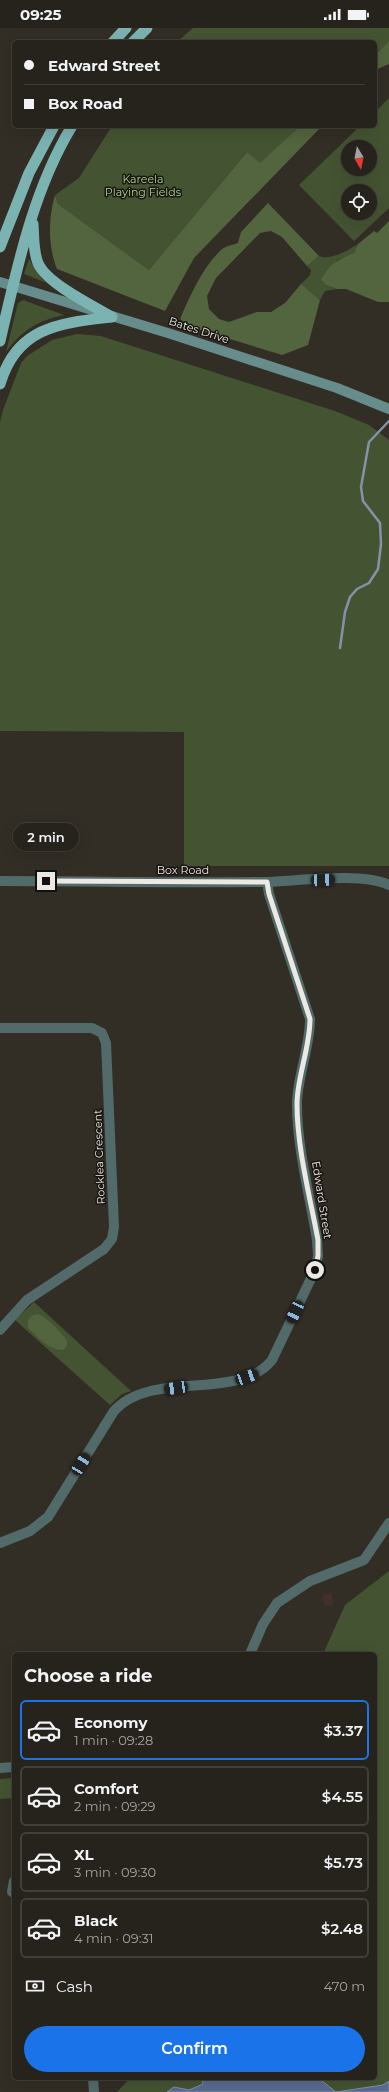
<!DOCTYPE html>
<meta charset="utf-8">
<style>
body{margin:0;font-family:Montserrat,sans-serif;background:#2e2a25;color:#f1f3f6;height:100vh;display:flex;flex-direction:column;font-size:15px;white-space:nowrap}
*{box-sizing:border-box;margin:0}
p{font-size:13px;color:#a4a4a3}
.icon{flex:none;width:22px;height:22px;fill:none;stroke:currentColor;stroke-width:2;stroke-linecap:round;stroke-linejoin:round}
.map{position:relative;flex:1;overflow:hidden}
.side{position:absolute;left:12px;top:1624px;width:365px;height:428px;display:flex;flex-direction:column;background:#26221c;border-radius:6px;box-shadow:0 4px 16px #0002,0 0 0 1px #423f3b}
.side>*{flex:none}
.guide{position:absolute;left:12px;top:12px;width:365px;height:88px;border-radius:6px;box-shadow:0 4px 16px #0002,0 0 0 1px #423f3b;display:grid;align-content:center;height:88px;padding:0 12px;background:#26221c}
.needle{width:26px;rotate:170deg}
.controls{position:absolute;left:341px;top:112px;display:grid;gap:8px}
.controls a{display:grid;place-items:center;width:36px;height:36px;border-radius:50%;background:#26221c;box-shadow:0 4px 16px #0002,0 0 0 1px #423f3b;font-size:20px}
.end{position:absolute;width:18px;height:18px;margin:-9px;border:5px solid #ece9e4;background:#111;box-shadow:0 0 0 2px #111}
.from{border-radius:50%}
.bubble{position:absolute;height:28px;border-radius:14px;background:#26221c;box-shadow:0 4px 16px #0002,0 0 0 1px #423f3b;font-size:13px;font-weight:600;line-height:28px;text-align:center}
.car{position:absolute;width:12px;height:24px;margin:-12px -6px;border-radius:5px;box-shadow:0 0 3px 1px #0007;background:linear-gradient(#222 24%,#8ab4d8 0 40%,#222 0 76%,#8ab4d8 0 86%,#222 0)}
.guide b{display:flex;align-items:center;gap:14px;height:38px;font-size:15px}
.guide b+b{border-top:1px solid #423f3b}
.guide i{width:10px;height:10px;background:#f1f3f6}
ul{padding:0;list-style:none}
li{display:flex;align-items:center;gap:12px;height:60px;margin:0 8px 6px;padding:0 4px;border:2px solid #423f3b;border-radius:6px}
li div{flex:1}
li b{display:block;font-size:15px}
li em{font-style:normal;font-weight:600}
li.selected{border-color:#1a73e8}
li>.icon{width:36px;height:36px;stroke-width:1.5}
h2{padding:0 12px;font-size:18px;line-height:48px}
.pay{display:flex;align-items:center;gap:10px;height:44px;padding:0 12px;font-size:15px}
.pay p{margin-inline-start:auto}
.button{display:flex;gap:8px;margin-top:auto;padding:8px 12px}
.button a{flex:1;height:46px;border-radius:24px;background:#1a73e8;color:#fff;font-size:16px;font-weight:600;line-height:46px;text-align:center}
.status{display:flex;justify-content:space-between;align-items:center;height:28px;padding:0 20px;background:#26221c;direction:ltr}
.status svg{height:11px;fill:currentColor}
.map>svg:first-child{display:block}
.industrial{fill:#423028}
.green{fill:#445432;fill-rule:evenodd}
.forest{fill:#52653e}
.water{fill:#586b90;stroke:#8491a9}
.lines{fill:none;stroke-linecap:round;stroke-linejoin:round}
.stream{stroke:#8491a9;stroke-width:2.5}
.minor{stroke:#526b6a;stroke-width:10}
.tertiary{stroke:#526b6a;stroke-width:10}
.secondary{stroke:#668d8c;stroke-width:10}
.trunk{stroke:#7ab3b2;stroke-width:11}
.route{stroke:#ece9e4;stroke-width:5}
.labels{text-anchor:middle;stroke-width:3;stroke-linejoin:round;paint-order:stroke}
.park-label{font-size:11px;fill:#b1d190;stroke:#181512}
.street-label{font-size:11px;fill:#ece9e4;stroke:#181512}
</style>
<div class="status"><b>09:25</b><svg viewBox="0 0 49 12"><path d="M0 12V9h3v3zM5 12V6h3v6zM10 12V3h3v9zM15 12V0h3v12zM26 1h20v11H26zM47 4h2v5h-2z"/></svg></div>
<div class="map">
<svg width="389" height="2064" viewBox="0 0 389 2064">
<rect width="100%" height="100%" fill="#322d25"/>
<!-- industrial -->
<path class="industrial" d="M 332,1564 L 333,1577 L 325,1578 L 322,1567 Z"/>
<!-- green -->
<path class="green" d="M 193,0 L 389,0 L 389,13 L 375,27 L 375,14 L 177,14 Z
M 389,70 L 389,180 L 354,213 L 299,157 L 360,98 L 375,98 L 375,84 ZM 348,119 L 370,119 L 370,141 L 348,141 ZM 348,163 L 370,163 L 370,185 L 348,185 Z
M 112,98 L 300,98 L 260,136 L 247,124 L 149,242 L 58,176 L 55,167 L 79,150 Z
M 358,216 L 354,225 L 337,232 L 326,257 L 337,261 L 325,263 L 320,272 L 301,256 L 310,247 L 311,242 L 307,238 L 319,228 C 330,233 349,222 358,216 Z
M 29,231 L 42,251 L 47,255 L 24,246 Z
M 23,272 L 64,287 C 39,292 21,303 6,324 L 18,275 Z
M 77,306 L 101,308 L 335,383 L 369,397 L 389,412 L 389,838 L 184,838 L 184,704 L 0,703 L 0,394 L 3,382 L 21,335 L 27,328 L 52,312 Z
M 34,1274 L 131,1363 L 122,1366 L 110,1377 L 15,1292 Z
M 389,1543 L 389,2053 L 384,2057 L 336,2064 L 322,2053 L 323,2050 L 375,2050 L 375,1626 L 323,1626 L 345,1577 Z
M 14,1750 L 14,1770 L 0,1771 L 0,1751 Z
M 130,2050 L 202,2050 L 203,2056 L 189,2062 L 174,2059 L 167,2064 L 117,2064 Z"/>
<!-- forest -->
<path class="forest" d="M 389,13 L 389,36 L 375,42 L 375,27 Z
M 300,98 L 322,98 L 194,230 L 165,283 L 57,241 C 48,219 48,190 55,167 L 58,176 L 149,242 L 247,124 L 260,135 Z
M 268,175 L 319,228 L 307,238 L 282,209 L 271,203 L 260,205 L 216,250 L 207,268 L 209,281 L 219,291 L 229,294 L 257,284 L 271,284 L 285,275 L 301,256 L 320,272 L 308,317 L 282,327 L 191,299 L 180,291 C 190,268 202,240 221,222 C 225,218 233,217 238,215 L 241,204 Z
M 389,193 L 389,274 L 378,274 L 346,261 L 337,261 L 326,257 L 321,251 C 332,235 336,232 354,225 L 358,216 L 374,203 L 377,205 Z
M 33,1287 C 35,1287 38,1286 40,1287 C 45,1288 67,1309 67,1314 C 68,1318 65,1320 63,1322 C 48,1322 38,1309 28,1300 L 28,1292 Z"/>
<!-- water -->
<path class="water" d="M 202,2050 L 323,2050 L 322,2053 L 336,2064 L 383,2057 L 389,2053 L 389,2064 L 167,2064 L 174,2059 L 189,2062 L 203,2056 Z"/>
<g class="lines">
<!-- stream -->
<path class="stream" d="M 340,620 L 345,584 L 350,569 L 357,561 L 369,555 L 378,541 L 381,516 L 380,495 L 363,473 L 361,459 L 369,414 L 389,393"/>
<!-- minor -->
<path class="minor" d="M 0,1000 L 92,1000 L 102,1005 L 106,1015 L 114,1199 L 112,1211 L 104,1221 L 27,1272 L 0,1302
M 0,1515 L 30,1503 L 48,1489 L 114,1383 C 151,1341 239,1374 272,1332 L 315,1242 L 318,1228 L 317,1212 C 310,1169 297,1120 297,1076 C 297,1049 310,1020 310,991 L 269,866 L 267,854
M 0,1740 L 14,1739
M 12,1864 L 14,1853"/>
<!-- tertiary -->
<path class="tertiary" d="M 0,853 C 89,853 178,855 266,854 C 298,853 362,844 389,857
M 250,1626 L 263,1596 L 277,1575 L 310,1553 L 364,1532 L 389,1495
M 93,2050 L 94,2064"/>
<!-- secondary -->
<path class="secondary" d="M 0,254 L 171,306 L 337,360 L 389,381"/>
<!-- trunk -->
<path class="trunk" d="M 113,14 L 126,0
M 133,14 L 147,0
M 33,196 C 34,209 33,223 38,235 C 46,255 93,278 112,289
M 0,219 L 29,145 L 54,98
M 0,313 C 17,240 33,162 72,98
M 0,356 C 17,298 61,295 112,289"/>
</g>
<g class="lines">
<!-- route -->
<path class="route" d="M 46,853 L 267,854 L 269,866 L 310,991 C 310,1020 297,1049 297,1076 C 297,1120 310,1169 318,1212 L 318,1228 L 315,1242"/>
</g>
<g class="labels">
<!-- park labels -->
<g class="park-label">
<text x="143" y="155">Kareela<tspan x="143" dy="13">Playing Fields</tspan></text>
</g>
<!-- street labels -->
<g class="street-label">
<text transform="translate(199 302) rotate(18)" y="4">Bates Drive</text>
<text x="183" y="846">Box Road</text>
<text transform="translate(99 1129) rotate(-92)" y="4">Rocklea Crescent</text>
<text transform="translate(322 1172) rotate(81)" y="4">Edward Street</text>
</g>
</g>
</svg>
<div class="controls">
<a><svg class="needle" viewBox="-14 -14 28 28"><path d="M0-13l5 13h-10z" fill="#e53935"/><path d="M0 13l5-13h-10z" fill="#a4a4a3"/></svg></a>
<a><svg class="icon" aria-label="locate" viewBox="0 0 24 24"><circle cx="12" cy="12" r="6"/><path d="M12 2v4M12 18v4M2 12h4M18 12h4"/></svg></a>
</div>
<i class="end from" style="left:315px;top:1242px"></i>
<i class="end" style="left:46px;top:853px"></i>
<div class="bubble" style="left:13px;top:795px;width:66px">2 min</div>
<i class="car" style="left:323px;top:852px;rotate:88deg"></i>
<i class="car" style="left:295px;top:1284px;rotate:205deg"></i>
<i class="car" style="left:247px;top:1349px;rotate:70deg"></i>
<i class="car" style="left:176px;top:1360px;rotate:262deg"></i>
<i class="car" style="left:81px;top:1436px;rotate:32deg"></i>
<div class="guide">
<b><i class="from"></i>Edward Street</b>
<b><i></i>Box Road</b>
</div>
<section class="side">
<h2>Choose a ride</h2>
<ul>
<li class="selected"><svg class="icon" aria-label="car" viewBox="0 0 24 24"><path d="M5 17H2v-5l4-1 3-4h7l3 4 3 1v5h-3M9 17h6M6 11h13"/><circle cx="7" cy="17" r="2"/><circle cx="17" cy="17" r="2"/></svg><div><b>Economy</b><p>1 min · 09:28</p></div><em>$3.37</em></li>
<li><svg class="icon" aria-label="car" viewBox="0 0 24 24"><path d="M5 17H2v-5l4-1 3-4h7l3 4 3 1v5h-3M9 17h6M6 11h13"/><circle cx="7" cy="17" r="2"/><circle cx="17" cy="17" r="2"/></svg><div><b>Comfort</b><p>2 min · 09:29</p></div><em>$4.55</em></li>
<li><svg class="icon" aria-label="car" viewBox="0 0 24 24"><path d="M5 17H2v-5l4-1 3-4h7l3 4 3 1v5h-3M9 17h6M6 11h13"/><circle cx="7" cy="17" r="2"/><circle cx="17" cy="17" r="2"/></svg><div><b>XL</b><p>3 min · 09:30</p></div><em>$5.73</em></li>
<li><svg class="icon" aria-label="car" viewBox="0 0 24 24"><path d="M5 17H2v-5l4-1 3-4h7l3 4 3 1v5h-3M9 17h6M6 11h13"/><circle cx="7" cy="17" r="2"/><circle cx="17" cy="17" r="2"/></svg><div><b>Black</b><p>4 min · 09:31</p></div><em>$2.48</em></li>
</ul>
<div class="pay"><svg class="icon" aria-label="cash" viewBox="0 0 24 24"><path d="M3 7h18v10H3z"/><circle cx="12" cy="12" r="2"/></svg>Cash<p>470 m</p></div>
<div class="button"><a>Confirm</a></div>
</section>
</div>
